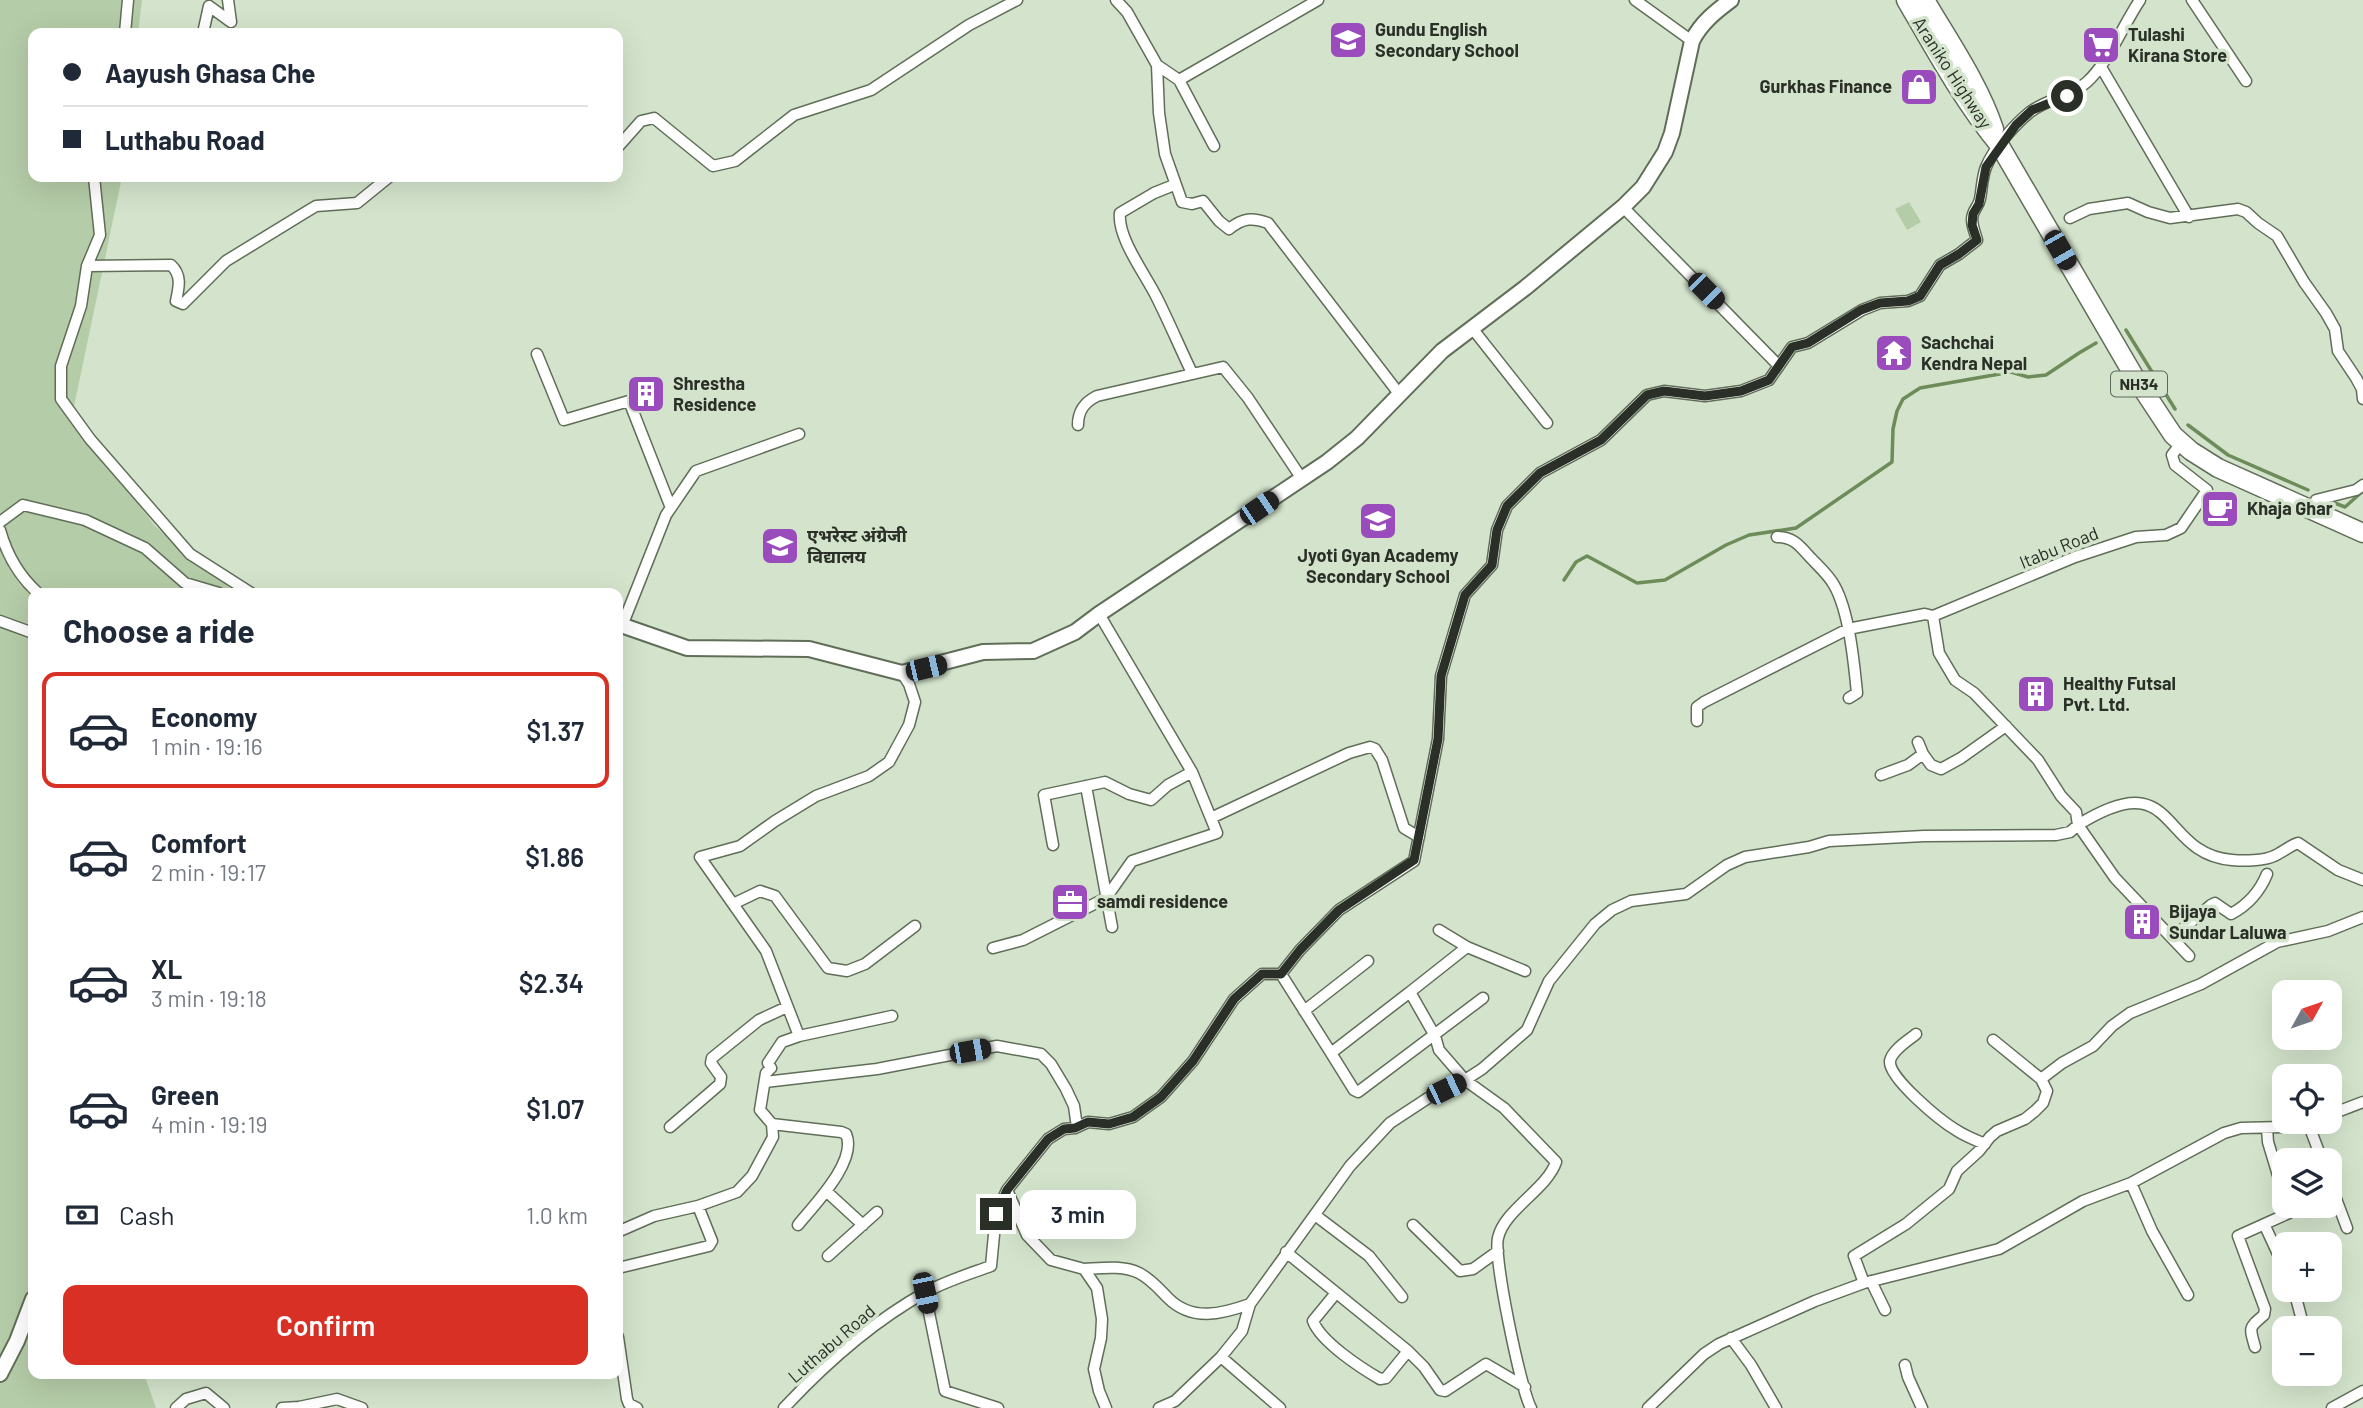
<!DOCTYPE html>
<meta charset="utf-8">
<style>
body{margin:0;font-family:Barlow,"Noto Sans Devanagari",sans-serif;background:#f6f6f7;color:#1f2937;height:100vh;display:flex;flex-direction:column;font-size:26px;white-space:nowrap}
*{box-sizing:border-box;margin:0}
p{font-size:23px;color:#747a83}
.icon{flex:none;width:38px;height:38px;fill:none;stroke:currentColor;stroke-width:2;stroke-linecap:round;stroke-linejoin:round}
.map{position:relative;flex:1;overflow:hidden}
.side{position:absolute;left:28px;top:588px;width:595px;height:791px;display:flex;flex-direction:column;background:#fff;border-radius:14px;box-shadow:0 7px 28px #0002}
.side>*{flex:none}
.top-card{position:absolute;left:28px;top:28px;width:595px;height:154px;border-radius:14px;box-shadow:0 7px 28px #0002;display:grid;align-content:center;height:154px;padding:0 35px;background:#fff}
.needle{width:46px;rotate:50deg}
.buttons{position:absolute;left:2272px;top:980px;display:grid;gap:14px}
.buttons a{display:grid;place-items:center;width:70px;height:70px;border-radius:14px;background:#fff;box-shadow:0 7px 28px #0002;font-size:35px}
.end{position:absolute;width:32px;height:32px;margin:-16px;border:9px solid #2a3027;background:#fff;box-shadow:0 0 0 4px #fff}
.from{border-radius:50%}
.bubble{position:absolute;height:49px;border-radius:14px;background:#fff;box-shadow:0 7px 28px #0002;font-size:23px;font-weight:600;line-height:49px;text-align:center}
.car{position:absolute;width:21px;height:42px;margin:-21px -10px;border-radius:9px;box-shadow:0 0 5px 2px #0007;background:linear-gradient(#222 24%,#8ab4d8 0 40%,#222 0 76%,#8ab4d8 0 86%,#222 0)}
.top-card b{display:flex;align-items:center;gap:24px;height:66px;font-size:26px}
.top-card b+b{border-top:2px solid #e0e1e3}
.top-card i{width:18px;height:18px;background:#1f2937}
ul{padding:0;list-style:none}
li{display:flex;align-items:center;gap:21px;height:116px;margin:0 14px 10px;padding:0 21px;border:4px solid transparent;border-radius:14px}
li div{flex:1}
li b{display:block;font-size:26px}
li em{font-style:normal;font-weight:600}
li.selected{border-color:#d93025}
li>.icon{width:63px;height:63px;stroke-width:1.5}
h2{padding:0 35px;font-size:32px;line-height:84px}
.pay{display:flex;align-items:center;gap:18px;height:77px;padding:0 35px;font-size:26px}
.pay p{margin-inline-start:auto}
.action{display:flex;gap:14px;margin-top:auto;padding:14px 35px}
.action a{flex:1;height:80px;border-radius:14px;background:#d93025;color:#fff;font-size:28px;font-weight:600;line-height:80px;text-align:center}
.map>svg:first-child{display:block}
.green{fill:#b5cca8}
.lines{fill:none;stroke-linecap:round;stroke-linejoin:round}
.stream{stroke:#6d8c5a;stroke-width:3.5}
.minor-casing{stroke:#606e58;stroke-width:13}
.secondary-casing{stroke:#606e58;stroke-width:18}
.trunk-casing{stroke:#606e58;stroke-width:21}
.minor{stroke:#fff;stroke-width:10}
.secondary{stroke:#fff;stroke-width:14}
.trunk{stroke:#fff;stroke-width:18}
.route{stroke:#2a3027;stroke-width:9}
.labels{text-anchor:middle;stroke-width:7;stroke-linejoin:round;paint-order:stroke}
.shield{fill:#d4e4cc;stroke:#5d6658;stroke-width:2}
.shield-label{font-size:16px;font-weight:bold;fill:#2a3027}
.poi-label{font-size:18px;font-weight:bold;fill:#2a3027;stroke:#d4e4cc;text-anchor:start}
.street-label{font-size:18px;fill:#2a3027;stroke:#d4e4cc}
</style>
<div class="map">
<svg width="2363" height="1408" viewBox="0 0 2363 1408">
<rect width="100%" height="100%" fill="#d4e4cc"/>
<!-- green -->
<path class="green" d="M 0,0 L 142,0 L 138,33 L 33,33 L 33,177 L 122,177 L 72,416 L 155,526 L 236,593 L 33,593 L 33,1374 L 144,1374 L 156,1408 L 0,1408 Z
M 1909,202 L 1921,222 L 1907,230 L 1895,209 Z"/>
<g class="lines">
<!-- stream -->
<path class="stream" d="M 2126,330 L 2175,409
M 2188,425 L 2228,455 L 2308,490
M 2327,500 L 2345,507 L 2363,491
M 1564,580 L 1576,562 L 1587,556 L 1637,583 L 1665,580 L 1726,545 L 1749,535 L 1796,528 L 1892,462 L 1893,429 L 1897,411 L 1903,399 L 1920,388 L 2011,372 L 2028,377 L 2046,375 L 2079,353 L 2096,343"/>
<defs>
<path id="minor" d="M 1116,0 L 1127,12 L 1157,65 L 1159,113 L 1165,154 L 1182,202 L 1192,204 L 1203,201 L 1219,221 L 1229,229 C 1243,218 1252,217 1268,223 L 1400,395
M 1635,0 L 1692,41
M 2192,0 L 2246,81
M 125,33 L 128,0
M 203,33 L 209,6 L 231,22 L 228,0
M 1157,65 L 1179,80 L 1318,0
M 2101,67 L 2189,217
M 1179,80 L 1214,146
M 618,147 L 641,121 L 654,118 L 713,166 L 735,161 L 794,115 L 871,90 L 969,25 L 1017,0
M 94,177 L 100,235 L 87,266 L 81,306 L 61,366 L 61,399 L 90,439 L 190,554 L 251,593
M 1174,185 L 1154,193 L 1120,213 C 1117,238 1146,275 1157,298 C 1169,322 1180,348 1192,373
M 1623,207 L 1779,366
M 2070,218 L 2089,209 L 2128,203 L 2148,212 L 2170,218 L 2238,209 L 2246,212 L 2258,223 L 2277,236 L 2304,282 L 2326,313 L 2335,329 L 2338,351 L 2356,378 L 2362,389 L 2363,399
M 87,266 L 171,265 C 182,275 179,287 176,301 L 183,304 L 226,261 L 306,212 L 316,206 L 357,203 L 389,177
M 1472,328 L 1547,423
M 537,354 L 564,420 L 629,401 L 671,508
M 1078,425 C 1078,410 1085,402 1097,396 L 1223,367 L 1248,398 L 1302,479
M 2312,510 L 2316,500 L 2356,490 L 2363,485
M 0,522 L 23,505 L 85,520 L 145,548 L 185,583 L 219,593
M 0,530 C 7,555 19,576 38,593
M 1777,537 C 1793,537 1799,545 1808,555 C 1817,565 1828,574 1834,585 C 1849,611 1854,662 1857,693 L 1849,698
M 0,621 L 33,633
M 622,626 L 666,515 L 696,471 L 799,434
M 1697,721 L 1697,707 L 1704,702 L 1848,629 L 1925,614 L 1933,616
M 1918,742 L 1923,754
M 1881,775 L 1908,765 L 1923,754 L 1931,765 L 1941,769 L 1961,758 L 2006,726
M 1086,786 L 1112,927
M 1211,818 L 1349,753 L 1370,747 L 1375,749 L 1382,760 L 1404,828 L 1419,837
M 1053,845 L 1044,795 L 1105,782 L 1129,794 L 1151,800 L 1168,785 L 1192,772
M 733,904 L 760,891 L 775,896 L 828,968 L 847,971 L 865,964 L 915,926
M 1439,930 L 1467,947 L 1525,971
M 2172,938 L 2211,905 L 2215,903 L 2231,914 C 2248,905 2260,891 2267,874
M 993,948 L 1023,940 L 1106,898 L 1132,861 L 1217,833 L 1192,772 L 1099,614
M 2189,956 L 2115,878 L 2078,825 C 2179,762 2158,854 2232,860 C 2243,861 2264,861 2274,856 C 2283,852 2289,846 2298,843 L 2338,870 L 2363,880
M 1281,974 L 1331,1053 L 1410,992 L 1435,1036 L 1439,1050 L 1465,1080 L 1504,1108 L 1556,1162 C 1547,1189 1504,1210 1498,1238 C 1493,1257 1521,1390 1531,1408
M 1410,992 L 1467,947
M 1304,1011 L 1368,961
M 1916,1034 C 1909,1040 1892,1050 1890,1061 C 1888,1078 1941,1121 1956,1130 C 1965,1136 1975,1140 1985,1144
M 799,1036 L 766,951 L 700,857 L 740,846 L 775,821 L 816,796 L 869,776 L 889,762 L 909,725 L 915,702 L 909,684 L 902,673
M 1331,1053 L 1354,1090 L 1358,1092 L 1483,998
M 2041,1079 L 2062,1063 L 2093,1046 L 2112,1026 L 2130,1013 L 2201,984 L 2277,942 L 2328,931 L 2363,917
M 765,1082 L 877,1069 L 997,1046 L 1041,1054 L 1051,1064 L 1066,1089 L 1074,1106 L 1077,1127
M 2329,1115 L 2363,1102
M 2308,1123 L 2322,1160
M 772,1124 L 841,1132 L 846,1134 C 858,1161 814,1205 798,1225
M 670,1127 L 720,1084 L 721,1077 L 711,1063 L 712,1058 L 759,1020 L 787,1007
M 2267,1128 L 2268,1142 L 2284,1195
M 2329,1180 L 2347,1228
M 2131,1183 L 2152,1231 L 2188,1295
M 1007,1190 L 1027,1235 L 1051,1260 L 1084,1269 L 1097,1288 L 1102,1319 L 1101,1338 L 1094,1369 L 1099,1391 L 1106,1408
M 826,1191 L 863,1225
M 1315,1215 L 1369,1256 L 1402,1297
M 1413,1225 L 1460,1271 L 1473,1269 L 1498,1251
M 2265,1226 L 2284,1267
M 622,1230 L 654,1216 L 698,1206 L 737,1192 L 752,1176 L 773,1137 L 772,1124 L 760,1110 L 766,1073 L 771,1068 L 768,1063 L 782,1042 L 799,1036 L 892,1016
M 1286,1252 L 1408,1351 L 1424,1367 L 1440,1390 L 1445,1391 L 1486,1364 L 1525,1387
M 828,1256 L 877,1212
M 618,1268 L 709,1246 L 712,1241 L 698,1206
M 1084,1269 C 1102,1268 1123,1265 1139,1273 C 1151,1279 1159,1289 1168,1298 C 1192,1322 1222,1314 1250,1304
M 1871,1281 L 1885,1310
M 1864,1283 L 1854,1256 L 1906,1224 L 1949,1189 L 1957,1171 L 1979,1151 L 1990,1137 L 1997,1131 L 2025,1119 L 2035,1111 L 2043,1103 L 2047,1091 L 2041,1079 L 1993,1040
M 2294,1290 L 2304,1328
M 925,1293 L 945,1391 L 998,1408
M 1336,1293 L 1313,1321 C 1321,1342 1361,1368 1380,1379 L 1386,1378 L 1408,1351
M 618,1337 L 627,1399 L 629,1404 L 637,1408
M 1731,1338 L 1751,1365 L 1776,1408
M 2255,1347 C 2249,1326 2249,1328 2264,1315 L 2265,1309 L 2238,1236 L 2289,1213 L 2287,1206
M 1221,1357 L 1280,1408
M 1905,1365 L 1908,1377 L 1922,1408
M 176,1408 L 186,1399 L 206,1393 L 224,1408
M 282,1408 L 299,1407 L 337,1399 L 362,1408
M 784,1408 C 825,1364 872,1322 926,1292 C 946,1281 969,1274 991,1266 L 996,1214 L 1007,1190 L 1048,1139 L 1064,1129 L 1075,1128 L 1088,1122 L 1109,1124 L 1133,1117 L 1161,1097 L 1193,1061 L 1234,999 L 1262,974 L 1281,974 L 1300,950 L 1339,910 L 1414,861 L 1438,739 L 1441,676 L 1465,595 L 1492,565 L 1497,530 L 1507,506 L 1540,473 L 1601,440 L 1647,395 L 1664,391 L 1705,396 L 1741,391 L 1769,380 L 1792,347 L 1808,343 L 1862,310 L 1880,303 L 1908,301 L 1920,296 L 1940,265 L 1959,254 L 1977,240 C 1975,232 1970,222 1973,214 C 1975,208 1979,205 1980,199 C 1982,189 1982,177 1986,167 C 1994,148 2014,125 2030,112 C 2047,99 2070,97 2087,82 C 2109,62 2123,25 2140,0
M 1159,1408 L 1175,1401 L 1221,1357 L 1242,1331 L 1250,1304 L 1350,1166 L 1390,1123 L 1428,1098 L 1465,1080 L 1482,1069 L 1527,1030 L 1549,981 L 1595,924 L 1612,910 L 1631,901 L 1686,894 L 1727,865 L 1745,857 L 1809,847 L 1829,841 L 1924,836 L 2056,835 L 2070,832 L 2078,825 L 2076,812 L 2061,796 L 2038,760 L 1974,693 L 1955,680 L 1939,653 L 1933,616 L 2075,557 L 2136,537 L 2166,535 L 2181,528 L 2207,490 L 2175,465 L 2172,455 L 2181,443
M 1648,1408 L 1704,1354 L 1719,1344 L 1815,1301 L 1864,1283 L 1999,1249 L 2083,1201 L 2131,1183 L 2224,1133 L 2241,1128 L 2283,1127 L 2310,1122
M 2332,1408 L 2363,1391"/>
<path id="secondary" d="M 618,624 L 687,648 L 809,649 L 902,673 L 983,652 L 1033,651 L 1075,632 L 1099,614 L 1327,462 L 1357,438 L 1442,351 L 1525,288 L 1623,207 L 1643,187 L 1665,152 L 1672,133 L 1692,41 C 1701,23 1715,12 1731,0
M 0,1374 L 17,1341 L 33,1299"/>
<path id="trunk" d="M 1906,0 C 1935,50 1963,101 2000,146 L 2134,376 L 2173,435 L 2191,451 L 2218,468 L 2363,533
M 1925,0 C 1949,41 1979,84 1994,129"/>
</defs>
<!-- minor casing -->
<use href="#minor" class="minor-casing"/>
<!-- secondary casing -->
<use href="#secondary" class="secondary-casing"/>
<!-- trunk casing -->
<use href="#trunk" class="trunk-casing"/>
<!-- minor -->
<use href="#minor" class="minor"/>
<!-- secondary -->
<use href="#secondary" class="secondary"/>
<!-- trunk -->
<use href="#trunk" class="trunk"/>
</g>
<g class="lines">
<!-- route -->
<path class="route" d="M 996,1214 L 1007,1190 L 1048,1139 L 1064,1129 L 1075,1128 L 1088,1122 L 1109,1124 L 1133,1117 L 1161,1097 L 1193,1061 L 1234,999 L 1262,974 L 1281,974 L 1300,950 L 1339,910 L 1414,860 L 1438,739 L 1441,676 L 1465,595 L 1492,565 L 1497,530 L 1507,506 L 1540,473 L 1601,440 L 1647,395 L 1664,391 L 1705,396 L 1741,391 L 1769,380 L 1792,347 L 1808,343 L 1861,310 L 1880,303 L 1908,301 L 1920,296 L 1940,265 L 1959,254 L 1977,240 L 1972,225 L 1973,214 L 1979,204 L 1986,167 L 2016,125 L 2032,110 L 2067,96"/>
</g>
<!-- icons -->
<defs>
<symbol id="school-square" viewBox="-11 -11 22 22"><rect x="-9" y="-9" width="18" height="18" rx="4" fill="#9a4cbc" stroke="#d4e4cc"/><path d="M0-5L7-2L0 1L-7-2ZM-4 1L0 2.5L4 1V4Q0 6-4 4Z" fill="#fff"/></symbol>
<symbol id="supermarket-square" viewBox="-11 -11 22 22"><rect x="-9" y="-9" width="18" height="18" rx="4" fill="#9a4cbc" stroke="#d4e4cc"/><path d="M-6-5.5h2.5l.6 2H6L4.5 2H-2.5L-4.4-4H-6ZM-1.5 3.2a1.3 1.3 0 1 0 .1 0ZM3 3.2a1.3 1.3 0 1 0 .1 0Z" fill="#fff"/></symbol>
<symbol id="shop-square" viewBox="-11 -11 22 22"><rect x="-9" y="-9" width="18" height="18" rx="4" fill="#9a4cbc" stroke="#d4e4cc"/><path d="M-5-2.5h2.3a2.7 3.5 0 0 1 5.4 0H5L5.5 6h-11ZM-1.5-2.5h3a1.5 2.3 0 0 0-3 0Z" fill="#fff"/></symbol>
<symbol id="temple-square" viewBox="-11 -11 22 22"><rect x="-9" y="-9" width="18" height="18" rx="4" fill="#9a4cbc" stroke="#d4e4cc"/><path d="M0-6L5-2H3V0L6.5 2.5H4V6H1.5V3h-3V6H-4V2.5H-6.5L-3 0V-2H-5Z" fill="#fff"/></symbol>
<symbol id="building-square" viewBox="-11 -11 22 22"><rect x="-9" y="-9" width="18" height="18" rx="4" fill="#9a4cbc" stroke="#d4e4cc"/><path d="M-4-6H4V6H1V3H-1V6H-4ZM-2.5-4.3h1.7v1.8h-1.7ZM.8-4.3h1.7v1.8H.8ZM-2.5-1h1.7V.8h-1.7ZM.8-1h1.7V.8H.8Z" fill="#fff"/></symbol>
<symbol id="cafe-square" viewBox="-11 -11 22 22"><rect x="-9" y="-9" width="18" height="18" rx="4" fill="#9a4cbc" stroke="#d4e4cc"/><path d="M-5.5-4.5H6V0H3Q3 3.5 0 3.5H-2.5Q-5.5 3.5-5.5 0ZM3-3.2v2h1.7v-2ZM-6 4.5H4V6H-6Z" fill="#fff"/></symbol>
<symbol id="office-square" viewBox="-11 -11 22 22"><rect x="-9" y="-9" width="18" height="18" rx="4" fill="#9a4cbc" stroke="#d4e4cc"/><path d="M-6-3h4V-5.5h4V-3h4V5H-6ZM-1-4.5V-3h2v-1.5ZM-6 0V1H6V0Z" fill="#fff"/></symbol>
</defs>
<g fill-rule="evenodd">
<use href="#school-square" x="1326" y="18" width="44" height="44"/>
<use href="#supermarket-square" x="2079" y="23" width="44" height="44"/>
<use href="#shop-square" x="1897" y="65" width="44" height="44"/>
<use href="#temple-square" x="1872" y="331" width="44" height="44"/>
<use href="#building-square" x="624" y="372" width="44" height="44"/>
<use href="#cafe-square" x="2198" y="487" width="44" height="44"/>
<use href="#school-square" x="1356" y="499" width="44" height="44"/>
<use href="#school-square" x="758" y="524" width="44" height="44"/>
<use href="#building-square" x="2014" y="672" width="44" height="44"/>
<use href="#office-square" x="1048" y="880" width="44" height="44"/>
<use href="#building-square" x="2120" y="900" width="44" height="44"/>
</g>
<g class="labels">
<!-- shield labels -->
<rect class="shield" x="2111" y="371.5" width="56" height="25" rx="5"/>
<g class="shield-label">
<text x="2139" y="390">NH34</text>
</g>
<!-- poi labels -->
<g class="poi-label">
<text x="1375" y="36">Gundu English<tspan x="1375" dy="21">Secondary School</tspan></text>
<text x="2128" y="41">Tulashi<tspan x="2128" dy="21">Kirana Store</tspan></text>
<text x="1892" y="93" text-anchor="end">Gurkhas Finance</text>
<text x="1921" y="349">Sachchai<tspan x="1921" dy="21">Kendra Nepal</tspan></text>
<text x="673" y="390">Shrestha<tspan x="673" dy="21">Residence</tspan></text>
<text x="2247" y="515">Khaja Ghar</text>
<text x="807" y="542">एभरेस्ट अंग्रेजी<tspan x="807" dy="21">विद्यालय</tspan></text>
<text x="1378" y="562" text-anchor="middle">Jyoti Gyan Academy<tspan x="1378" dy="21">Secondary School</tspan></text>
<text x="2063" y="690">Healthy Futsal<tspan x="2063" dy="21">Pvt. Ltd.</tspan></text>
<text x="1097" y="908">samdi residence</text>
<text x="2169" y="918">Bijaya<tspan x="2169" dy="21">Sundar Laluwa</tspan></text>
</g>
<!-- street labels -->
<g class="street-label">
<text transform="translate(1952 73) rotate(57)" y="6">Araniko Highway</text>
<text transform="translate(2059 548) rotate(-22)" y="6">Itabu Road</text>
<text transform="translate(832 1344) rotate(-41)" y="6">Luthabu Road</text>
</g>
</g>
</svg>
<div class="buttons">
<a><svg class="needle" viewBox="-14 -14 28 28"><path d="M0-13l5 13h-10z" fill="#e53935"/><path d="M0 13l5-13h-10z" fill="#747a83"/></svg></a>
<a><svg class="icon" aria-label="locate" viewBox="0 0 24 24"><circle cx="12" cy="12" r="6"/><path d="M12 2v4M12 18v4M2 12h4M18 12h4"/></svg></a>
<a><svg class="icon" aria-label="layers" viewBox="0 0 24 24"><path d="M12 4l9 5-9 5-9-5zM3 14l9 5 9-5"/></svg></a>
<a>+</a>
<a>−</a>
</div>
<i class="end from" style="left:2067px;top:96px"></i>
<i class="end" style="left:996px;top:1214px"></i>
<div class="bubble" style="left:1020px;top:1190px;width:116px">3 min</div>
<i class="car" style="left:2060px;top:250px;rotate:150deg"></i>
<i class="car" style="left:1706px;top:291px;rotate:135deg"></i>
<i class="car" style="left:1259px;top:508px;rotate:56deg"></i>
<i class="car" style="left:926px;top:668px;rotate:77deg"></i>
<i class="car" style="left:970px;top:1051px;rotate:80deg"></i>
<i class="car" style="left:1446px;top:1089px;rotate:64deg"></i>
<i class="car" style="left:925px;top:1293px;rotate:168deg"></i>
<div class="top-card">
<b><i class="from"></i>Aayush Ghasa Che</b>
<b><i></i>Luthabu Road</b>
</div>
<section class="side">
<h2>Choose a ride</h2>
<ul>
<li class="selected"><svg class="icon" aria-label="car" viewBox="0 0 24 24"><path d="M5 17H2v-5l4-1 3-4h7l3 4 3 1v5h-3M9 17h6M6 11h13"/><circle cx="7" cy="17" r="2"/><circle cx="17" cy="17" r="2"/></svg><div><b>Economy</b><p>1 min · 19:16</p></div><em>$1.37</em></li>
<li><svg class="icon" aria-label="car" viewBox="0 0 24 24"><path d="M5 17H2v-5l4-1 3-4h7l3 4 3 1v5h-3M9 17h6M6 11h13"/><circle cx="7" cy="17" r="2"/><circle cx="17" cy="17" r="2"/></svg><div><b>Comfort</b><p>2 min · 19:17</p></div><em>$1.86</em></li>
<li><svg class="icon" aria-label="car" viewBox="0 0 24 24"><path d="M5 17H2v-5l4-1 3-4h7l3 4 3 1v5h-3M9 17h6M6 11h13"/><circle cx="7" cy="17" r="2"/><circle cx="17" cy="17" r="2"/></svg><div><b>XL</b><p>3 min · 19:18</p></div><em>$2.34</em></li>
<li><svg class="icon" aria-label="car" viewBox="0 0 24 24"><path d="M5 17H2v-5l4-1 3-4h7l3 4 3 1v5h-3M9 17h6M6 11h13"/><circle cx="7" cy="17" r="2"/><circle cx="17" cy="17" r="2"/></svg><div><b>Green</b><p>4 min · 19:19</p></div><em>$1.07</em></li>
</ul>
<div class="pay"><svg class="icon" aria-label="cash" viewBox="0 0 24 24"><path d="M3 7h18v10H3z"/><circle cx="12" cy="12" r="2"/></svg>Cash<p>1.0 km</p></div>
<div class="action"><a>Confirm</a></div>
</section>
</div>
